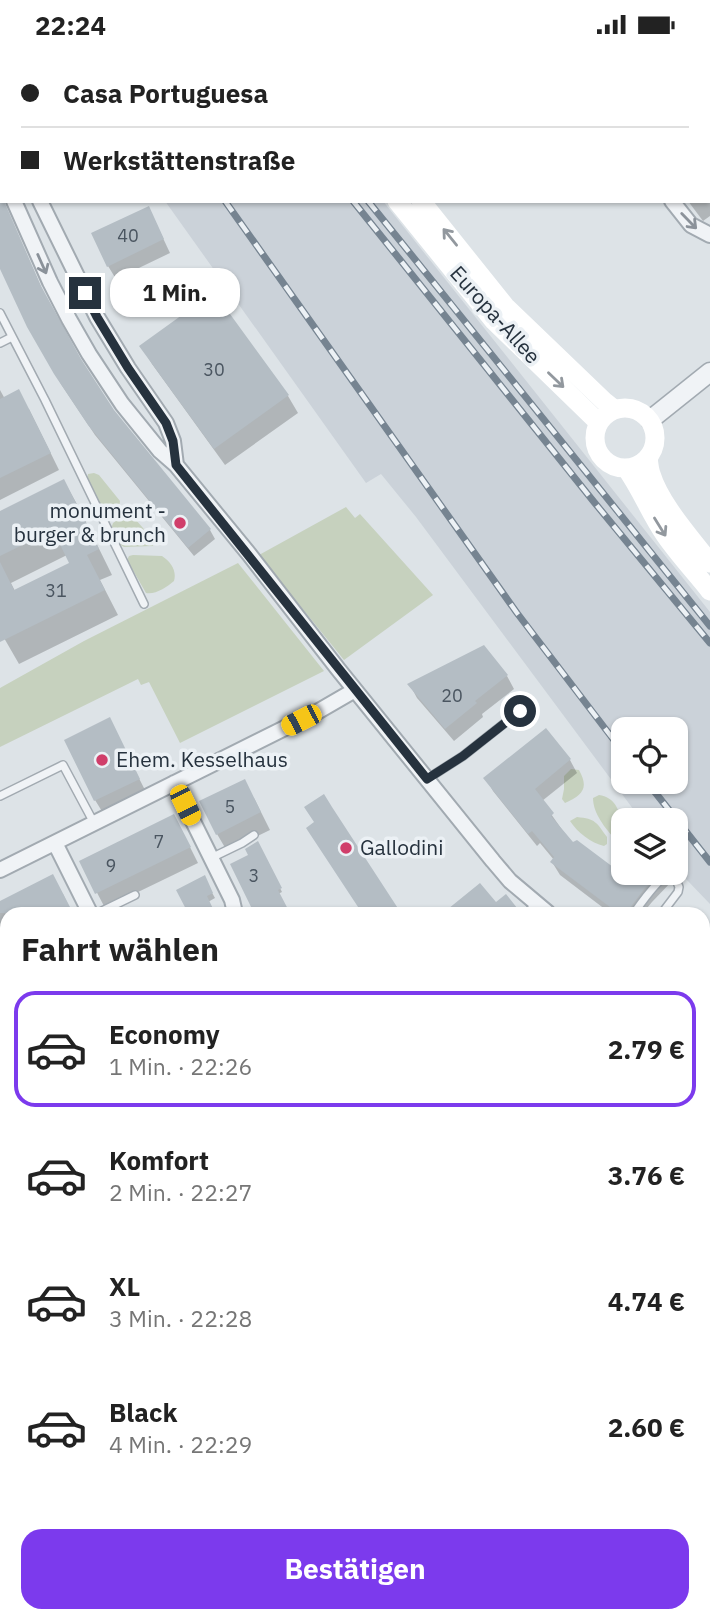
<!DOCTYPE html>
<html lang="de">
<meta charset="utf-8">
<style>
body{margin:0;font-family:"IBM Plex Sans",sans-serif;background:#f2f2f2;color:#222;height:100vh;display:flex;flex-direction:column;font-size:26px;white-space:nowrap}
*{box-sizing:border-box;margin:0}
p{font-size:23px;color:#767676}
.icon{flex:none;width:38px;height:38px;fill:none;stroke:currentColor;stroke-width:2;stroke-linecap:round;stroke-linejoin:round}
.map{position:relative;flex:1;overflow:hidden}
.drawer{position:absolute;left:0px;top:858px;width:710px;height:716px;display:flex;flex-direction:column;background:#fff;border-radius:21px 21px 0 0;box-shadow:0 2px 5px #0004}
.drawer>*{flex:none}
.banner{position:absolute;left:0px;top:0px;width:710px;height:154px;box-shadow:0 2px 5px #0004;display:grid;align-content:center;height:154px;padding:0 21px;background:#fff}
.buttons{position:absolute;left:611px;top:668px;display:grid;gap:14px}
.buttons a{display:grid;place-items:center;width:77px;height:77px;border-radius:14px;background:#fff;box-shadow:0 2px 5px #0004;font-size:35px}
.end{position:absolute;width:32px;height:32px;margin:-16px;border:9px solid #26323e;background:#fff;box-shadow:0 0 0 4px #fff}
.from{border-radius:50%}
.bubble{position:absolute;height:49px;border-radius:21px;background:#fff;box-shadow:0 2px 5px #0004;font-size:23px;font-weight:800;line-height:49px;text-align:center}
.car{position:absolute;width:21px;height:42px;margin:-21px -10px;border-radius:9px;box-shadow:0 0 5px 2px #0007;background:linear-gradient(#f5c518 24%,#345 0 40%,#f5c518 0 76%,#345 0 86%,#f5c518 0)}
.banner b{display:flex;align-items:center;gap:24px;height:66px;font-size:26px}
.banner b+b{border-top:2px solid #e0e0e0}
.banner i{width:18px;height:18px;background:#222}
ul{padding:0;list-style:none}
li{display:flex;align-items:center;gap:21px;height:116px;margin:0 14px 10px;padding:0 7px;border:4px solid transparent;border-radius:21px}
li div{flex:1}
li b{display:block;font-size:26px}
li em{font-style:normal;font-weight:800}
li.on{border-color:#7c3aed}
li>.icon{width:63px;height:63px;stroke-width:1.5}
h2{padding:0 21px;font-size:32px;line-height:84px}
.cta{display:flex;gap:14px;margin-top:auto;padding:14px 21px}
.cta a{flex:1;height:80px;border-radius:21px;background:#7c3aed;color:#fff;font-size:28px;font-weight:800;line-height:80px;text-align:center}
.status{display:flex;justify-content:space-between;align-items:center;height:49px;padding:0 35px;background:#fff;direction:ltr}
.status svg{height:19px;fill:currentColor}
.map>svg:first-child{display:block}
.built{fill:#cbd2d9;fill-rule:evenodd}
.green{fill:#c6d1be}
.shadow{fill:#0003;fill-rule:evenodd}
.building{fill:#b4bdc4}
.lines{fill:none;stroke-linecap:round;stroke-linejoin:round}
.service-casing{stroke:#a2aab1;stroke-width:10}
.minor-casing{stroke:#a2aab1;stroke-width:18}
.tertiary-casing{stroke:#a2aab1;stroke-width:21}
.service{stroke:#f0f3f6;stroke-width:7}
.minor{stroke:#f0f3f6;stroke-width:14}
.tertiary{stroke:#f0f3f6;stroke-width:18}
.secondary{stroke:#fff;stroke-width:19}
.rail-casing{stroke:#768491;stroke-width:7}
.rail{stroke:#ecf1f5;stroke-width:4.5;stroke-dasharray:13;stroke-linecap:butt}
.oneway{stroke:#8b929a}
.oneway2{stroke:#92989e}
.route{stroke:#26323e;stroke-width:9}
.poi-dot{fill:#d03e6a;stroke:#ecf1f5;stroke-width:2.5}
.labels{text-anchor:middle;stroke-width:7;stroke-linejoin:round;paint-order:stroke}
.number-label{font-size:18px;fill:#4a5560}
.street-label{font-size:21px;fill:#26323e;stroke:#ecf1f5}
.poi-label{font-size:21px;fill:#26323e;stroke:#ecf1f5;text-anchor:start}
</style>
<div class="status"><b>22:24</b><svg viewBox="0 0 49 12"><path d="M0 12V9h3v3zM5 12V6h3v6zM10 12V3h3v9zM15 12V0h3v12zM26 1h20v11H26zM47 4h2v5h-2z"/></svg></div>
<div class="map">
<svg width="710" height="1573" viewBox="0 0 710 1573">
<rect width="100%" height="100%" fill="#dde3e7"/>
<!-- built -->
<path class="built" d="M 49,0 L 260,0 L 261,2 L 51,2 Z
M 165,152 L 383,152 L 710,563 L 710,855 L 685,829 L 676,817 L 676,772 L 642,772 L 416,468 L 381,425 L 366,434 ZM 623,681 L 676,681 L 676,733 L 623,733 Z
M 710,1558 L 710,1573 L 652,1573 L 678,1566 L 704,1566 L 704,1560 Z"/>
<!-- green -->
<path class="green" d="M 94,424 L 99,426 L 120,452 L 119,459 L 110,466 L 104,463 L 87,430 L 88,425 Z
M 346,458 L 355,469 L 360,465 L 433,546 L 344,611 L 259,506 Z
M 127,464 C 137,470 151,487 153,497 L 124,498 C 117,495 112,484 112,477 L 113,474 Z
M 133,506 L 162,507 C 171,513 177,522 174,532 C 167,538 155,546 146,544 L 127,511 L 129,507 Z
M 238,514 L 324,622 L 180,694 L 149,633 L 141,636 L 138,630 L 0,698 L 0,639 L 84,592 Z
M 571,720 L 579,721 C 589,739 583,746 565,754 L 562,750 L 564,740 L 564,727 Z
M 599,746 C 620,749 623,771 618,789 L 615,790 C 605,779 593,764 593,749 Z
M 577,768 C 596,770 596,773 607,788 L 607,795 L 604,797 C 591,794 577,783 570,772 Z"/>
<!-- shadow -->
<path class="shadow" d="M 571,0 L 608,0 L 610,2 L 572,2 Z
M 710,94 L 710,167 L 703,172 L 688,152 L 709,152 L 709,95 Z
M 0,146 L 46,249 L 81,314 L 113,362 L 210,481 L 215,490 L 194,507 L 95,386 L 61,335 L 0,215 Z
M 155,172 L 170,204 L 116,230 L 108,217 Z
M 142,298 L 288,347 L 298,364 L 225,416 L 152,315 Z
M 0,341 L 5,350 L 29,360 L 59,421 L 0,451 Z
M 64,432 L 78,457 L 112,526 L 100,531 L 118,566 L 19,615 L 0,582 L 0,464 ZM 67,506 L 72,514 L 15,542 L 11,534 Z
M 507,627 L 514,640 L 482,665 L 483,668 L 454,692 L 417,649 L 410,636 Z
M 546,681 L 570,711 L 577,724 L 542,752 L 572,795 L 620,826 L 623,822 L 623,824 L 670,824 L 674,830 L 652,853 L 643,864 L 610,864 L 560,826 L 552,813 L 554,811 L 540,794 L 537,797 L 493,742 L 486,729 Z
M 116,684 L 146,743 L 103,764 L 95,751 Z
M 254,749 L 270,781 L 227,802 L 217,785 Z
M 182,782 L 198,814 L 105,859 L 81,813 Z
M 258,794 L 282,843 L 278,845 L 288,864 L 257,864 L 232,816 L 250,807 Z
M 204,829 L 215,849 L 208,853 L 214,864 L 190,864 L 178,842 Z
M 480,837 L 496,855 L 506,847 L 520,864 L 445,864 Z
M 63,845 L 72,864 L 7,864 L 7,911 L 0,915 L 0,854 Z
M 7,931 L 7,966 L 0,952 L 0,934 Z
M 704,1005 L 710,1019 L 710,1033 L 706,1034 L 708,1039 L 704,1040 Z
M 0,1038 L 7,1052 L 7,1114 L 0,1100 Z
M 704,1055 L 710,1070 L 710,1154 L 704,1156 Z
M 704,1231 L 706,1236 L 710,1235 L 710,1273 L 704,1276 Z
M 2,1251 L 7,1260 L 7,1290 L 5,1291 L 2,1284 L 0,1285 L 0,1252 Z
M 5,1351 L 7,1354 L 7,1428 L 0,1416 L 0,1353 Z
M 106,1566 L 130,1566 L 134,1573 L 110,1573 Z
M 177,1566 L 211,1566 L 202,1573 L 182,1573 Z
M 272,1566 L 282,1566 L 285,1573 L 253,1573 Z
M 404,1566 L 432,1566 L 433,1567 L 421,1573 L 408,1573 Z"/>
<!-- building -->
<path class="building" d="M 0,143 L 2,152 L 4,152 L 41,237 L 81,310 L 114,361 L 211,480 L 188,499 L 88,376 L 54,325 L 27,278 L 0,220 Z
M 149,157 L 164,190 L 107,218 L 91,184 Z
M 214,243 L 289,346 L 214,400 L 139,297 Z
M 19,340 L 51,404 L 0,429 L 0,350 Z
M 64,430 L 99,500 L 87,506 L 105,541 L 0,593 L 0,513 L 14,541 L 69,514 L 53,481 L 0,507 L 0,462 Z
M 484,596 L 508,626 L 475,652 L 477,654 L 445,680 L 407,635 Z
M 110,668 L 140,730 L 94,752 L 64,691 Z
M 546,679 L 571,710 L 535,740 L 554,764 L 551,767 L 573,793 L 577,791 L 621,824 L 660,824 L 645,839 L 629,860 L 628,864 L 618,864 L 550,813 L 554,808 L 532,782 L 528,785 L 483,729 Z
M 245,730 L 261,763 L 216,786 L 199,752 Z
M 324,745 L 332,758 L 401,864 L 362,864 L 306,779 L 314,773 L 304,758 Z
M 174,765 L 191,798 L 95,845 L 79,812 Z
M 258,792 L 282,839 L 278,841 L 290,864 L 254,864 L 230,815 L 248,806 L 245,800 Z
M 53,825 L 70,858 L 57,864 L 0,864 L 0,852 Z
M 205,826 L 213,844 L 207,847 L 215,864 L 188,864 L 176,841 Z
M 480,834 L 496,853 L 506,845 L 521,864 L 443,864 Z"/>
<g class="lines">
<defs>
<path id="service" d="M 12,0 L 13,2
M 320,2 L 322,0
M 0,264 L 45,351 L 144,555
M 0,294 L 12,288
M 427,730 L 463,707 L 520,662
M 0,747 L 63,716 L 94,774
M 211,809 L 242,794 L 254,786
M 98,864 L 135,846
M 527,864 L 536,855
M 634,864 C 639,857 659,828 668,827 C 675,826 677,833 679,838 L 678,843 L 662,864
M 0,913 L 7,909
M 704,1326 L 710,1324
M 0,1537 L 7,1532
M 51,1566 L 55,1573"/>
<path id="minor" d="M 556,0 L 558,2
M 0,64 L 2,68
M 0,121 L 2,125
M 14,152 L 50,233 L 69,270 L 89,305 L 122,355 L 160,402 L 176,416 L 249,505 L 338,620 L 493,812 L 510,832 L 548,864
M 40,152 L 97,268 L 128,319 L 166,374 L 173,392 L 176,416
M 672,152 L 691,176 L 710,186
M 174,734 L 232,851 L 235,864
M 55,794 L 90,864
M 0,821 L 317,663 L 355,641
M 704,977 L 710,983
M 0,985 L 5,995 L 7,1004
M 0,1321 L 7,1318"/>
<path id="tertiary" d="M 650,371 L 710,323
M 704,1283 L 710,1281
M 215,1573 L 223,1566"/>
</defs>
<!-- service casing -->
<use href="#service" class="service-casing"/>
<!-- minor casing -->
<use href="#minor" class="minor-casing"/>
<!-- tertiary casing -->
<use href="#tertiary" class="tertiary-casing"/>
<!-- service -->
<use href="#service" class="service"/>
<!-- minor -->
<use href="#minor" class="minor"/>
<!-- tertiary -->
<use href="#tertiary" class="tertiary"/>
<!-- secondary -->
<path class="secondary" d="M 275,0 L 276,2
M 299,0 L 300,2
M 397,152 L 494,272 L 599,374
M 421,152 L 505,257 L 605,353 L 615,361
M595 389a30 30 0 1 1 60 0a30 30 0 1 1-60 0Z
M 648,409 C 649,414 649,420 651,425 C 660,455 691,489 710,514
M 626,419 C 641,440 650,464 665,486 C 678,505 695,523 710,542"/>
<defs>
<path id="rail" d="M 118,0 L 119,2
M 231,0 L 233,2
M 246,0 L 247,2
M 225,152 L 517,564 L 623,703
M 353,152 L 594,453 L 710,594
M 368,152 L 710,577
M 647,733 L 710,813"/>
</defs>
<!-- rail casing -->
<use href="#rail" class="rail-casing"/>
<!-- rail -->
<use href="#rail" class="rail"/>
</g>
<!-- one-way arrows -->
<defs><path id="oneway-shaft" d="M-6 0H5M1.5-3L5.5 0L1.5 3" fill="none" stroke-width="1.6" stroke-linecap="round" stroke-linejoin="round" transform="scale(1.75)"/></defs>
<g class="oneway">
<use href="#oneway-shaft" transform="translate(689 172) rotate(46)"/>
<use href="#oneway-shaft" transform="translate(42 215) rotate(66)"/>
</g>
<g class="oneway2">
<use href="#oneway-shaft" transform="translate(450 188) rotate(-129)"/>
<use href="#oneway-shaft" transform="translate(556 331) rotate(44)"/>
<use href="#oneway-shaft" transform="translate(660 478) rotate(58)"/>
</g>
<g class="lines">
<!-- route -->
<path class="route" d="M 85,244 L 97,268 L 128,319 L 166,374 L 173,392 L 176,416 L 427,730 L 463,707 L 520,662"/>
</g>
<!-- markers -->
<g class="poi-dot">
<circle cx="180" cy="474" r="7"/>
<circle cx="102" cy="711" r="7"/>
<circle cx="346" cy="799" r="7"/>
</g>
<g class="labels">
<!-- number labels -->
<g class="number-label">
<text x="128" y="193">40</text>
<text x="214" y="327">30</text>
<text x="56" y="548">31</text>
<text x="452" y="653">20</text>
<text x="230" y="764">5</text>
<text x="159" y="799">7</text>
<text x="111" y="823">9</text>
<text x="254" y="833">3</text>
</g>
<!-- street labels -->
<g class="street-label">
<text transform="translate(495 266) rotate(48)" y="7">Europa-Allee</text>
</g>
<!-- poi labels -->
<g class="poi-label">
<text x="166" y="469" text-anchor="end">monument -<tspan x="166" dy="24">burger &amp; brunch</tspan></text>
<text x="116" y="718">Ehem. Kesselhaus</text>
<text x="360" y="806">Gallodini</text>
</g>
</g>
</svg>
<div class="buttons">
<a><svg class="icon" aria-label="locate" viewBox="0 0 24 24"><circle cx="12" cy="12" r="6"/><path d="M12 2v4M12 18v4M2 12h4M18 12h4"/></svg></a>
<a><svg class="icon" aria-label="layers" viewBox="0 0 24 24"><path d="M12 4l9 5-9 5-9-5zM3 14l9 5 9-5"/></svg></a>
</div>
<i class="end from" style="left:520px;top:662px"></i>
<i class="end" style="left:85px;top:244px"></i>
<div class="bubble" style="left:110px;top:219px;width:130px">1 Min.</div>
<i class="car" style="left:301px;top:671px;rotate:243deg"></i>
<i class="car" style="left:185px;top:756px;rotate:154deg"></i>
<div class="banner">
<b><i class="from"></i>Casa Portuguesa</b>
<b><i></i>Werkstättenstraße</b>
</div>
<section class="drawer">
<h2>Fahrt wählen</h2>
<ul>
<li class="on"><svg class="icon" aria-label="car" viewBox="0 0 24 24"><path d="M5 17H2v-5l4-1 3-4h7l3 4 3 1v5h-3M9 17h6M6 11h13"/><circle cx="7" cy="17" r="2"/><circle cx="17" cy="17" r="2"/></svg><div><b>Economy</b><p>1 Min. · 22:26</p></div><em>2.79 €</em></li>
<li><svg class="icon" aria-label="car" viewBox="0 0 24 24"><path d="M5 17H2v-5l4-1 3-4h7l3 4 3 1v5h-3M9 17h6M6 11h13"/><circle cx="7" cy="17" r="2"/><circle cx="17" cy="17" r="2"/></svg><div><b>Komfort</b><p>2 Min. · 22:27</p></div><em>3.76 €</em></li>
<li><svg class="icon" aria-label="car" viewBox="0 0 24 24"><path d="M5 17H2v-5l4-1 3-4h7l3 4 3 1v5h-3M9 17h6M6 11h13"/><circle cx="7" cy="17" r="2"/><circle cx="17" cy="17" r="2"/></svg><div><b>XL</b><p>3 Min. · 22:28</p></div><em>4.74 €</em></li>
<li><svg class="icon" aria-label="car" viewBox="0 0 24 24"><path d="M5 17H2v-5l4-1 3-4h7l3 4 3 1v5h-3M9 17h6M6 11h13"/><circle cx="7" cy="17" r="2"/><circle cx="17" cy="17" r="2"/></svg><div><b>Black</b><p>4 Min. · 22:29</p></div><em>2.60 €</em></li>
</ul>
<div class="cta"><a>Bestätigen</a></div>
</section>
</div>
